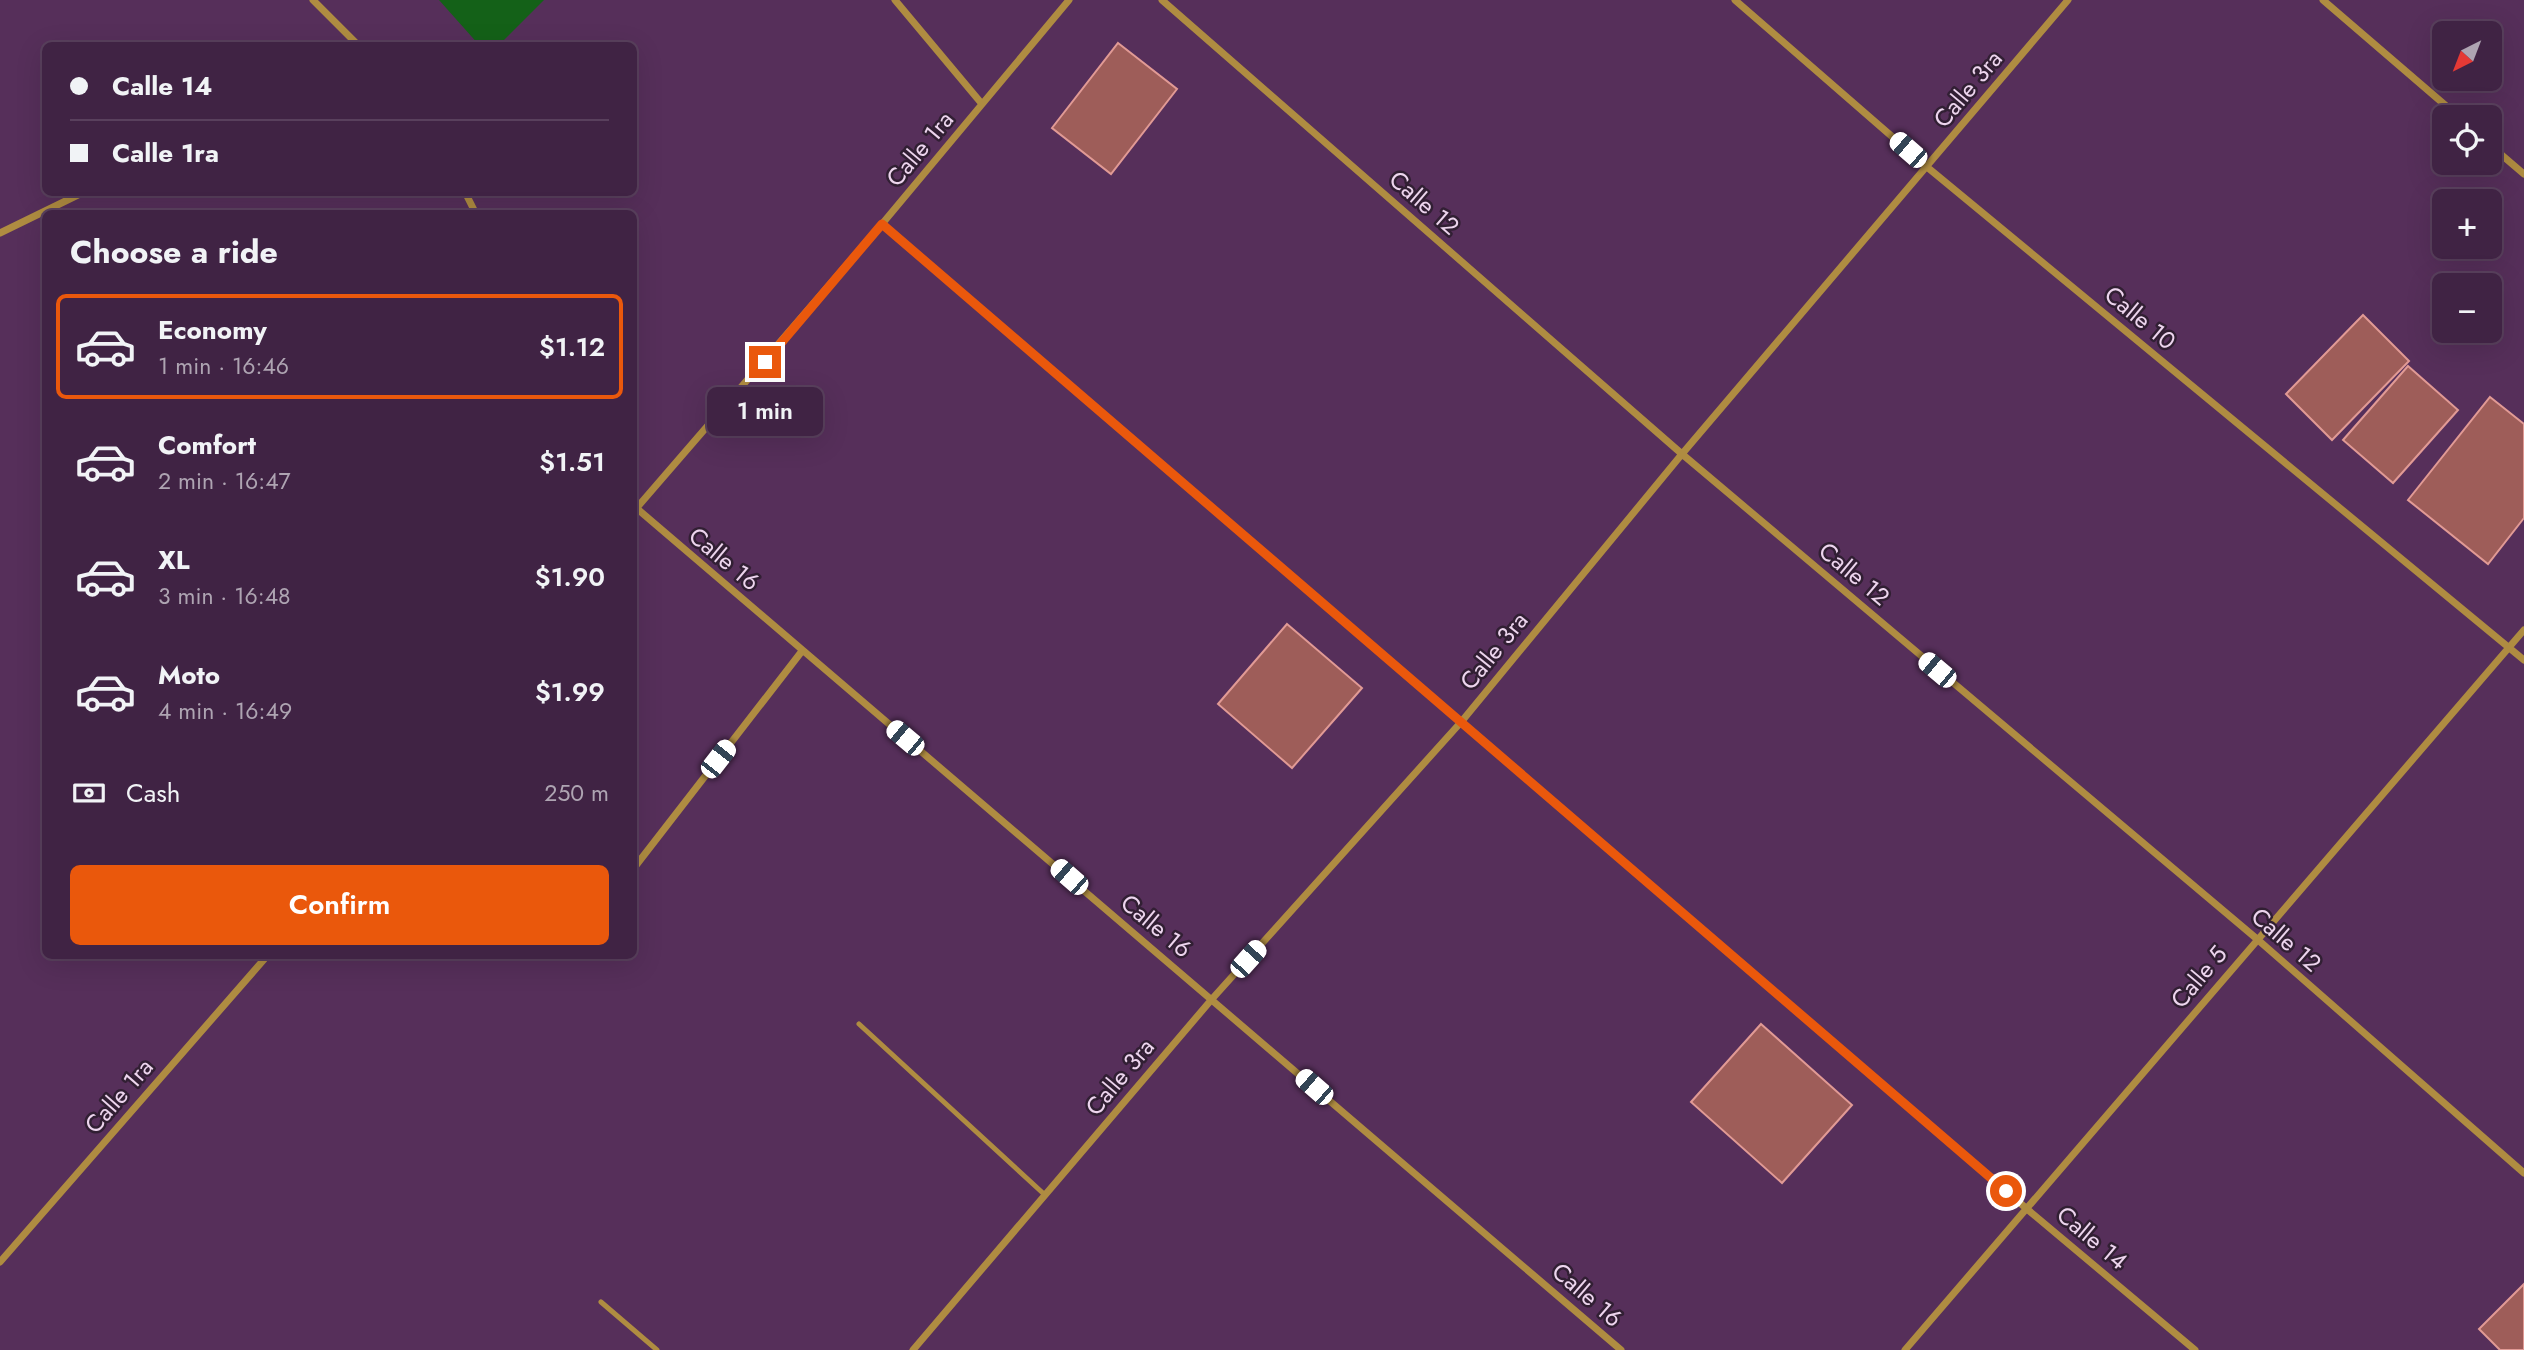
<!DOCTYPE html>
<meta charset="utf-8">
<style>
body{margin:0;font-family:Jost,sans-serif;background:#4b2f4f;color:#f1f3f6;height:100vh;display:flex;flex-direction:column;font-size:26px;white-space:nowrap}
*{box-sizing:border-box;margin:0}
p{font-size:23px;color:#aea4b2}
.icon{flex:none;width:38px;height:38px;fill:none;stroke:currentColor;stroke-width:2;stroke-linecap:round;stroke-linejoin:round}
.map{position:relative;flex:1;overflow:hidden}
.panel{position:absolute;left:42px;top:210px;width:595px;height:749px;display:flex;flex-direction:column;background:#402344;border-radius:10px;box-shadow:0 7px 28px #0002,0 0 0 2px #59405d}
.panel>*{flex:none}
.hud{position:absolute;left:42px;top:42px;width:595px;height:154px;border-radius:10px;box-shadow:0 7px 28px #0002,0 0 0 2px #59405d;display:grid;align-content:center;height:154px;padding:0 28px;background:#402344}
.needle{width:46px;rotate:222deg}
.tools{position:absolute;left:2432px;top:21px;display:grid;gap:14px}
.tools a{display:grid;place-items:center;width:70px;height:70px;border-radius:10px;background:#402344;box-shadow:0 7px 28px #0002,0 0 0 2px #59405d;font-size:35px}
.end{position:absolute;width:32px;height:32px;margin:-16px;border:9px solid #ea580c;background:#fff;box-shadow:0 0 0 4px #fff}
.from{border-radius:50%}
.bubble{position:absolute;height:49px;border-radius:10px;background:#402344;box-shadow:0 7px 28px #0002,0 0 0 2px #59405d;font-size:23px;font-weight:600;line-height:49px;text-align:center}
.car{position:absolute;width:21px;height:42px;margin:-21px -10px;border-radius:9px;box-shadow:0 0 5px 2px #0007;background:linear-gradient(#fff 24%,#345 0 40%,#fff 0 76%,#345 0 86%,#fff 0)}
.hud b{display:flex;align-items:center;gap:24px;height:66px;font-size:26px}
.hud b+b{border-top:2px solid #59405d}
.hud i{width:18px;height:18px;background:#f1f3f6}
ul{padding:0;list-style:none}
li{display:flex;align-items:center;gap:21px;height:105px;margin:0 14px 10px;padding:0 14px;border:4px solid transparent;border-radius:10px}
li div{flex:1}
li b{display:block;font-size:26px}
li em{font-style:normal;font-weight:600}
li.on{border-color:#ea580c}
li>.icon{width:63px;height:63px;stroke-width:1.5}
h2{padding:0 28px;font-size:32px;line-height:84px}
.pay{display:flex;align-items:center;gap:18px;height:77px;padding:0 28px;font-size:26px}
.pay p{margin-inline-start:auto}
.action{display:flex;gap:14px;margin-top:auto;padding:14px 28px}
.action a{flex:1;height:80px;border-radius:10px;background:#ea580c;color:#fff;font-size:28px;font-weight:600;line-height:80px;text-align:center}
.map>svg:first-child{display:block}
.green{fill:#146118}
.building{fill:#9e5d59;stroke:#e19a95;stroke-width:2}
.lines{fill:none;stroke-linecap:round;stroke-linejoin:round}
.service{stroke:#af8c41;stroke-width:5}
.minor{stroke:#af8c41;stroke-width:7}
.route{stroke:#ea580c;stroke-width:9}
.labels{text-anchor:middle;stroke-width:5;stroke-linejoin:round;paint-order:stroke}
.street-label{font-size:24px;fill:#edd5ee;stroke:#311f33}
</style>
<div class="map">
<svg width="2524" height="1350" viewBox="0 0 2524 1350">
<rect width="100%" height="100%" fill="#562f5a"/>
<!-- green -->
<path class="green" d="M 439,0 L 544,0 L 499,45 L 480,46 Z"/>
<!-- building -->
<path class="building" d="M 1118,43 L 1177,89 L 1111,174 L 1052,128 Z
M 2363,315 L 2409,361 L 2332,440 L 2286,394 Z
M 2408,366 L 2458,410 L 2393,483 L 2343,440 Z
M 2490,397 L 2524,424 L 2524,518 L 2488,564 L 2408,500 Z
M 1287,624 L 1362,688 L 1292,768 L 1218,704 Z
M 1761,1024 L 1852,1105 L 1782,1183 L 1691,1102 Z
M 2524,1284 L 2524,1350 L 2500,1350 L 2479,1329 Z"/>
<g class="lines">
<!-- service -->
<path class="service" d="M 859,1024 L 1045,1195
M 601,1302 L 657,1350"/>
<!-- minor -->
<path class="minor" d="M 313,0 L 359,46
M 895,0 L 982,104
M 1162,0 L 1682,454 L 2257,939 L 2524,1173
M 1735,0 L 1927,167 L 2524,660
M 2323,0 L 2459,117
M 2490,145 L 2524,174
M 465,192 L 476,214
M 882,224 L 2027,1209 L 2195,1350
M 0,233 L 84,192
M 634,506 L 1621,1350
M 634,511 L 882,224 L 1069,0
M 634,868 L 802,651
M 0,1262 L 267,956
M 913,1350 L 1212,999 L 1462,721 L 1682,454 L 2068,0
M 1905,1350 L 2524,630"/>
</g>
<g class="lines">
<!-- route -->
<path class="route" d="M 765,362 L 882,224 L 2006,1191"/>
</g>
<g class="labels">
<!-- street labels -->
<g class="street-label">
<text transform="translate(1968 89) rotate(-50)" y="8">Calle 3ra</text>
<text transform="translate(920 149) rotate(-50)" y="8">Calle 1ra</text>
<text transform="translate(1424 203) rotate(41)" y="8">Calle 12</text>
<text transform="translate(2140 318) rotate(40)" y="8">Calle 10</text>
<text transform="translate(724 559) rotate(40)" y="8">Calle 16</text>
<text transform="translate(1854 574) rotate(40)" y="8">Calle 12</text>
<text transform="translate(1494 651) rotate(-51)" y="8">Calle 3ra</text>
<text transform="translate(1156 926) rotate(40)" y="8">Calle 16</text>
<text transform="translate(2286 940) rotate(41)" y="8">Calle 12</text>
<text transform="translate(2199 977) rotate(-50)" y="8">Calle 5</text>
<text transform="translate(1120 1077) rotate(-50)" y="8">Calle 3ra</text>
<text transform="translate(119 1096) rotate(-49)" y="8">Calle 1ra</text>
<text transform="translate(2092 1238) rotate(40)" y="8">Calle 14</text>
<text transform="translate(1587 1295) rotate(41)" y="8">Calle 16</text>
</g>
</g>
</svg>
<div class="tools">
<a><svg class="needle" viewBox="-14 -14 28 28"><path d="M0-13l5 13h-10z" fill="#e53935"/><path d="M0 13l5-13h-10z" fill="#aea4b2"/></svg></a>
<a><svg class="icon" aria-label="locate" viewBox="0 0 24 24"><circle cx="12" cy="12" r="6"/><path d="M12 2v4M12 18v4M2 12h4M18 12h4"/></svg></a>
<a>+</a>
<a>−</a>
</div>
<i class="end from" style="left:2006px;top:1191px"></i>
<i class="end" style="left:765px;top:362px"></i>
<div class="bubble" style="left:707px;top:387px;width:116px">1 min</div>
<i class="car" style="left:1908px;top:150px;rotate:311deg"></i>
<i class="car" style="left:1937px;top:670px;rotate:310deg"></i>
<i class="car" style="left:905px;top:738px;rotate:310deg"></i>
<i class="car" style="left:718px;top:759px;rotate:38deg"></i>
<i class="car" style="left:1069px;top:877px;rotate:311deg"></i>
<i class="car" style="left:1248px;top:959px;rotate:42deg"></i>
<i class="car" style="left:1314px;top:1087px;rotate:311deg"></i>
<div class="hud">
<b><i class="from"></i>Calle 14</b>
<b><i></i>Calle 1ra</b>
</div>
<section class="panel">
<h2>Choose a ride</h2>
<ul>
<li class="on"><svg class="icon" aria-label="car" viewBox="0 0 24 24"><path d="M5 17H2v-5l4-1 3-4h7l3 4 3 1v5h-3M9 17h6M6 11h13"/><circle cx="7" cy="17" r="2"/><circle cx="17" cy="17" r="2"/></svg><div><b>Economy</b><p>1 min · 16:46</p></div><em>$1.12</em></li>
<li><svg class="icon" aria-label="car" viewBox="0 0 24 24"><path d="M5 17H2v-5l4-1 3-4h7l3 4 3 1v5h-3M9 17h6M6 11h13"/><circle cx="7" cy="17" r="2"/><circle cx="17" cy="17" r="2"/></svg><div><b>Comfort</b><p>2 min · 16:47</p></div><em>$1.51</em></li>
<li><svg class="icon" aria-label="car" viewBox="0 0 24 24"><path d="M5 17H2v-5l4-1 3-4h7l3 4 3 1v5h-3M9 17h6M6 11h13"/><circle cx="7" cy="17" r="2"/><circle cx="17" cy="17" r="2"/></svg><div><b>XL</b><p>3 min · 16:48</p></div><em>$1.90</em></li>
<li><svg class="icon" aria-label="car" viewBox="0 0 24 24"><path d="M5 17H2v-5l4-1 3-4h7l3 4 3 1v5h-3M9 17h6M6 11h13"/><circle cx="7" cy="17" r="2"/><circle cx="17" cy="17" r="2"/></svg><div><b>Moto</b><p>4 min · 16:49</p></div><em>$1.99</em></li>
</ul>
<div class="pay"><svg class="icon" aria-label="cash" viewBox="0 0 24 24"><path d="M3 7h18v10H3z"/><circle cx="12" cy="12" r="2"/></svg>Cash<p>250 m</p></div>
<div class="action"><a>Confirm</a></div>
</section>
</div>
